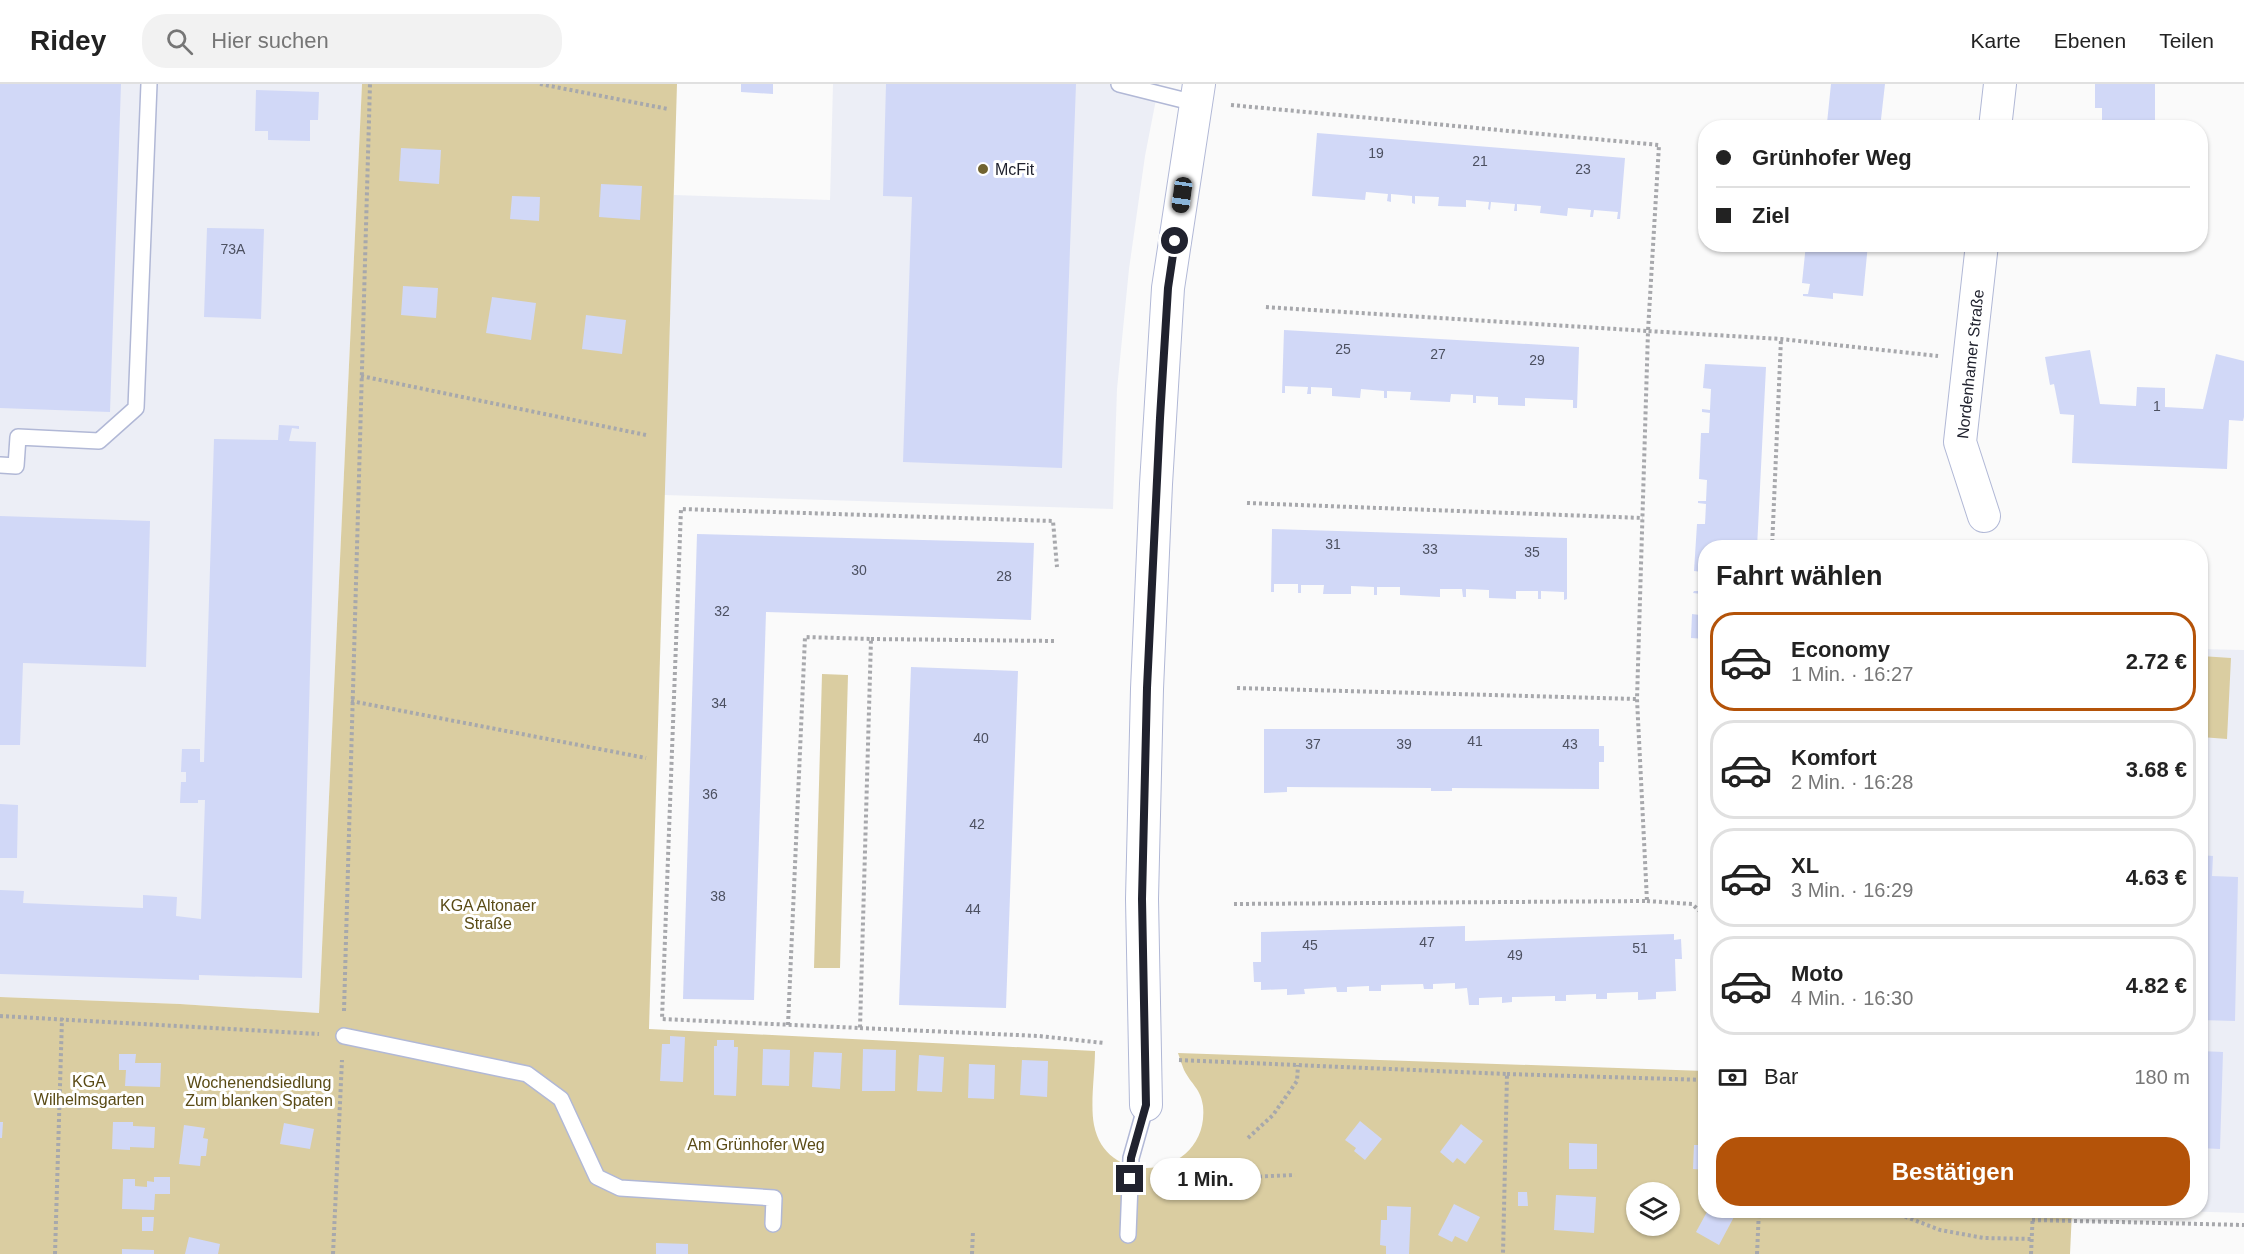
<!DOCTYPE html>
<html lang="de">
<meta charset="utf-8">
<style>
body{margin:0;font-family:Helvetica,sans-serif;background:#f2f2f2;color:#222;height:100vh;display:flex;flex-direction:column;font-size:22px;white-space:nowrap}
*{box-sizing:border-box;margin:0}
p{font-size:20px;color:#767676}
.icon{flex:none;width:33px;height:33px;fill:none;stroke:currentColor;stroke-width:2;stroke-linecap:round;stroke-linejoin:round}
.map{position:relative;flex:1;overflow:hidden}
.panel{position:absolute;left:1698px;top:456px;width:510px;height:678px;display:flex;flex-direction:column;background:#fff;border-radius:24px;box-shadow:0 2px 4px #0004}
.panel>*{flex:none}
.hud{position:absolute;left:1698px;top:36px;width:510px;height:132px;border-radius:24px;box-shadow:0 2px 4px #0004;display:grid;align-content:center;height:132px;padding:0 18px;background:#fff}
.buttons{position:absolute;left:1626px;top:1098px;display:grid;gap:12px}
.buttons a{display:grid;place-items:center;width:54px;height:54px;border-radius:50%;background:#fff;box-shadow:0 2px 4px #0004;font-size:30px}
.end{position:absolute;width:27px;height:27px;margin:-14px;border:8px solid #20222e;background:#fff;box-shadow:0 0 0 3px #fff}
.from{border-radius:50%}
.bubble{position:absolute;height:42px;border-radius:21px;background:#fff;box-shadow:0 2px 4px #0004;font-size:20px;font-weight:700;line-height:42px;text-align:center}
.car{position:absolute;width:18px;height:36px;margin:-18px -9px;border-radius:8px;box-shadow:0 0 4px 2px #0007;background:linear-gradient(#222 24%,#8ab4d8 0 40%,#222 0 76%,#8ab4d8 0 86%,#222 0)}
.hud b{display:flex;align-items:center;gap:21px;height:57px;font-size:22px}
.hud b+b{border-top:2px solid #e0e0e0}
.hud i{width:15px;height:15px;background:#222}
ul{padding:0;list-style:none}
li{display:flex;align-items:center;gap:18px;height:99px;margin:0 12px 9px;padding:0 6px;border:3px solid #e0e0e0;border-radius:24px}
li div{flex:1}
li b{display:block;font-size:22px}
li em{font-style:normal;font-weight:700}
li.on{border-color:#b45309}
li>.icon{width:54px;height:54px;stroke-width:1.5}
h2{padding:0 18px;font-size:27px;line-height:72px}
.pay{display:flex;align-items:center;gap:15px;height:66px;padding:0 18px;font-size:22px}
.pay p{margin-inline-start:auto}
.action{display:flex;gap:12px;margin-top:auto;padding:12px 18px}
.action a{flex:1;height:69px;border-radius:24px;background:#b45309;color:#fff;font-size:24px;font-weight:700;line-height:69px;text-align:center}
header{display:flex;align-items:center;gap:36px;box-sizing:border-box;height:84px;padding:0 30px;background:#fff;border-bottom:2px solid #e0e0e0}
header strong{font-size:28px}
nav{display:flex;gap:33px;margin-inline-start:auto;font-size:21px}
.search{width:420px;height:54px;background:#f2f2f2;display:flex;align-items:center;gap:15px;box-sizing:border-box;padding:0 21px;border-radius:24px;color:#767676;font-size:22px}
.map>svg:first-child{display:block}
.built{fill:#eceef6}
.green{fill:#dacda1;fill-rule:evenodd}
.building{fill:#d1d8f7}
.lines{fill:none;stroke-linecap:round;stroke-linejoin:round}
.service-casing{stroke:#b1b8d6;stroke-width:18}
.minor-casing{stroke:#b1b8d6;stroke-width:34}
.path{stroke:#a7a8ac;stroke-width:4;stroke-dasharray:3 3;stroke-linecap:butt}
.service{stroke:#fff;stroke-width:15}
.minor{stroke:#fff;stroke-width:32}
.route{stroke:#20222e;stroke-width:8}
.poi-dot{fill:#716330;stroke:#fff;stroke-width:2}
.labels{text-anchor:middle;stroke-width:6;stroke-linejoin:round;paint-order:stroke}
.number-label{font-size:14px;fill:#4c5060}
.poi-label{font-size:16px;fill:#20222e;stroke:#fff;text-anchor:start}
.street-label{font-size:16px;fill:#20222e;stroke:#fff}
.park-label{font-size:16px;fill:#5a4b16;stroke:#fff}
</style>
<header>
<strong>Ridey</strong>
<div class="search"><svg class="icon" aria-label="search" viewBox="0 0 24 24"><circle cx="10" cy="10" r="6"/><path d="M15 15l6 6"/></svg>Hier suchen</div>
<nav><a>Karte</a><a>Ebenen</a><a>Teilen</a></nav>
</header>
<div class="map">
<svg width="2244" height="1170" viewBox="0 0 2244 1170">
<rect width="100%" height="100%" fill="#fafafa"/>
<!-- built -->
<path class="built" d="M 0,0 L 362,0 L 319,929 L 180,920 L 0,913 Z
M 833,0 L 1159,0 L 1145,72 L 1129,185 L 1117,305 L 1113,425 L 664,411 L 674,111 L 830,116 Z
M 2201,565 L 2244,566 L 2244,1129 L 2177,1127 L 2200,1126 Z"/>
<!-- green -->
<path class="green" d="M 362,0 L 677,0 L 649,945 L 1095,967 C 1095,988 1090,1021 1094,1041 C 1107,1108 1210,1093 1203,1022 C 1201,1005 1191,1000 1184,986 C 1182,981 1180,975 1178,969 L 1705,987 L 1706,1126 L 2072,1127 L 2070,1170 L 0,1170 L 0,913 L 180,920 L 319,929 ZM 1636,1108 L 1670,1108 L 1670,1142 L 1636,1142 Z
M 2201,572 L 2231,574 L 2227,655 L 2201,653 Z
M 822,590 L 848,591 L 840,884 L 814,884 Z"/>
<!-- building -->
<path class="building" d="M 0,0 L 121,0 L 110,328 L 0,324 Z
M 741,0 L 773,0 L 773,10 L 741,8 Z
M 886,0 L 1076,0 L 1062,384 L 903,378 L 912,113 L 883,112 Z
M 1831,0 L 1885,0 L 1880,44 L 1819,44 L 1819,38 L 1827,39 Z
M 2095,0 L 2155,0 L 2155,44 L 2102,44 L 2102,24 L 2095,24 Z
M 256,6 L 319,8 L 318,36 L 310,36 L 310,57 L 268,56 L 268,47 L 255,47 Z
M 1317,49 L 1625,74 L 1620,135 L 1617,135 L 1618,128 L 1594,126 L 1593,133 L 1590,133 L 1591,126 L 1568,124 L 1567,132 L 1540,129 L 1541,122 L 1517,120 L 1517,127 L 1514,127 L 1515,120 L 1491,118 L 1490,126 L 1488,125 L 1489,118 L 1466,116 L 1466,123 L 1438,122 L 1439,113 L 1415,112 L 1415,120 L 1412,119 L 1412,112 L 1391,110 L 1391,118 L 1387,117 L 1388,110 L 1366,108 L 1365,116 L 1312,112 Z
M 401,64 L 441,66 L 439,100 L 399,97 Z
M 601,100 L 642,102 L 640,136 L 599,133 Z
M 512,112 L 540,113 L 539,137 L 510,135 Z
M 207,144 L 264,145 L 261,235 L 204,233 Z
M 1806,160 L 1868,160 L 1863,212 L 1833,209 L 1833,215 L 1803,212 L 1803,210 L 1808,210 L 1810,200 L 1802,199 Z
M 403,202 L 438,204 L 436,234 L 401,231 Z
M 492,213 L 536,219 L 531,256 L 486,249 Z
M 586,231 L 626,236 L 622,270 L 582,265 Z
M 1284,246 L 1579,263 L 1577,324 L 1573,324 L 1573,316 L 1525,314 L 1525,322 L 1498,321 L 1498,313 L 1476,312 L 1476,319 L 1473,319 L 1473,311 L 1451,310 L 1450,318 L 1410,316 L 1411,308 L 1387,307 L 1387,314 L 1384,314 L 1384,307 L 1361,305 L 1360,314 L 1332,312 L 1332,304 L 1311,303 L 1311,310 L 1307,310 L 1308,303 L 1285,302 L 1285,309 L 1282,309 Z
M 2090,266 L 2100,320 L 2136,322 L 2137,303 L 2165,304 L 2165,323 L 2203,325 L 2216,270 L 2244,277 L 2244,333 L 2243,337 L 2229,336 L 2227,385 L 2072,379 L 2074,331 L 2060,330 L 2054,300 L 2050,301 L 2045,273 Z
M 1705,280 L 1766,283 L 1757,464 L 1706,464 L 1706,555 L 1691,554 L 1692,530 L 1700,531 L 1701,510 L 1693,509 L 1694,507 L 1701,507 L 1702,488 L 1694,487 L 1697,440 L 1705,440 L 1706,420 L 1698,419 L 1698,417 L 1706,417 L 1707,396 L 1699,395 L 1701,349 L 1709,349 L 1710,329 L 1702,328 L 1702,325 L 1710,326 L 1711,305 L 1703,304 Z
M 279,341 L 299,342 L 299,345 L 292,344 L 289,357 L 316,358 L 302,894 L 199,891 L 199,896 L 0,890 L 0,806 L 24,807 L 23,819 L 143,824 L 143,811 L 177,813 L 176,832 L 201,835 L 205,716 L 198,716 L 198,719 L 180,719 L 181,698 L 186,698 L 186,688 L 181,688 L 182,665 L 200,665 L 200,678 L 204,678 L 214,355 L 278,356 Z
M 0,432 L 150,437 L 146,583 L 23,579 L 20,661 L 0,661 Z
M 1272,445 L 1567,454 L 1567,515 L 1564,516 L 1564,508 L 1541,507 L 1541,515 L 1538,515 L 1538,507 L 1516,507 L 1516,515 L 1489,514 L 1489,506 L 1466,505 L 1466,513 L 1463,513 L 1462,505 L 1440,505 L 1440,513 L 1400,511 L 1400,503 L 1377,503 L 1377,511 L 1374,511 L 1374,503 L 1351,502 L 1351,510 L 1323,510 L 1324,501 L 1301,501 L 1301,509 L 1298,509 L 1298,500 L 1274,500 L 1274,508 L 1271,508 Z
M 697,450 L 1034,459 L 1031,536 L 766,528 L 754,916 L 683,915 Z
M 911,583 L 1018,587 L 1006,924 L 899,921 Z
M 1264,645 L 1599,645 L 1599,662 L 1604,662 L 1604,678 L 1599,678 L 1599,705 L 1452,704 L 1452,707 L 1431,707 L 1431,704 L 1287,703 L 1287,708 L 1264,709 Z
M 0,720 L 18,721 L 17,774 L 0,774 Z
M 2200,771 L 2213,772 L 2212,792 L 2238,793 L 2235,937 L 2200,936 Z
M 1465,842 L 1465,857 L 1674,850 L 1674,856 L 1681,855 L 1682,875 L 1675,875 L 1676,907 L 1656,908 L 1656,915 L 1638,916 L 1638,908 L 1607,909 L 1607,915 L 1596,915 L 1596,910 L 1566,911 L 1566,917 L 1555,917 L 1555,912 L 1512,913 L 1512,918 L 1502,919 L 1502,913 L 1479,914 L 1479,921 L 1469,921 L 1467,904 L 1455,905 L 1455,899 L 1433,900 L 1433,905 L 1424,905 L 1423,900 L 1381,901 L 1381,907 L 1369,907 L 1369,902 L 1347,903 L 1347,908 L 1337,908 L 1336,903 L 1304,905 L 1305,910 L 1287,911 L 1287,905 L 1261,906 L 1261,898 L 1254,898 L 1253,878 L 1261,878 L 1261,848 Z
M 670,952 L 685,953 L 683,998 L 660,997 L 662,960 L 670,960 Z
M 717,956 L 734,956 L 734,963 L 738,963 L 736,1012 L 714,1011 L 714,962 L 717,962 Z
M 763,965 L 790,966 L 789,1002 L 762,1001 Z
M 863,965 L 896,966 L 895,1007 L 862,1007 Z
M 2200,967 L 2223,968 L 2220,1065 L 2200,1064 Z
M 814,968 L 842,969 L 840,1005 L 812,1003 Z
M 119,970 L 136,970 L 135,979 L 161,979 L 160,1003 L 125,1002 L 126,986 L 119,986 Z
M 919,971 L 944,973 L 942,1008 L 917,1007 Z
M 1022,976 L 1048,977 L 1047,1013 L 1020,1011 Z
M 969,980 L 995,981 L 994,1015 L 968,1014 Z
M 1360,1037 L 1382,1055 L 1365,1076 L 1354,1067 L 1356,1064 L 1345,1056 Z
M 0,1038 L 3,1038 L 2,1054 L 0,1054 Z
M 113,1038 L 133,1038 L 133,1042 L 155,1043 L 154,1064 L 130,1063 L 130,1066 L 112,1065 Z
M 284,1039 L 314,1045 L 310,1065 L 280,1060 Z
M 1461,1040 L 1483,1057 L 1465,1080 L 1457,1074 L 1453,1079 L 1440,1068 Z
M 184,1041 L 205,1044 L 203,1054 L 208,1055 L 206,1072 L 201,1072 L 200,1082 L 179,1080 Z
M 1569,1059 L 1597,1060 L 1597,1085 L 1569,1085 Z
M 1694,1061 L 1706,1061 L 1706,1086 L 1693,1085 Z
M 154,1093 L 170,1093 L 170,1110 L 155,1110 L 154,1126 L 122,1125 L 123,1095 L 135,1095 L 135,1102 L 147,1103 L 147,1097 L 154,1098 Z
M 1518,1108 L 1527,1108 L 1528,1122 L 1518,1122 Z
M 1556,1111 L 1596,1113 L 1594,1149 L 1554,1146 Z
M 1454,1120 L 1480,1133 L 1467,1158 L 1455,1152 L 1452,1158 L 1438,1151 Z
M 1387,1122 L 1411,1123 L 1409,1170 L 1386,1170 L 1386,1162 L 1380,1161 L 1381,1136 L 1387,1136 Z
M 1708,1126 L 1728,1126 L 1735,1131 L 1719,1161 L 1696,1148 Z
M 142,1133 L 154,1133 L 153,1147 L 142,1147 Z
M 189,1153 L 220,1160 L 218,1170 L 185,1170 Z
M 656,1159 L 688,1160 L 688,1170 L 656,1170 Z
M 122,1165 L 154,1166 L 154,1170 L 122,1170 Z"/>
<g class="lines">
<defs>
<path id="service" d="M 1119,0 L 1195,19
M 0,381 L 16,382 L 18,353 L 99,357 L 136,324 L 149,0
M 344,952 L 527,990 L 561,1015 L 597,1093 L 620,1104 L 774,1114 L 773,1140
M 1128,1151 L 1131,1074 L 1146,1021"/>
<path id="minor" d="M 1995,44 L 2000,0
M 1982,160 L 1960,358 L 1984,432
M 1146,1021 L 1142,815 L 1147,605 L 1156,400 L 1168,204 L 1199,0"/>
</defs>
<!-- service casing -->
<use href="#service" class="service-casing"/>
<!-- minor casing -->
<use href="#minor" class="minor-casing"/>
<!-- path -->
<path class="path" d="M 540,0 L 668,25
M 1231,21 L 1659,61 L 1648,247 L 1264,223
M 361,292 L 646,351
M 1247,419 L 1643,434
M 1772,464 L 1781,255
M 871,555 L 1055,557
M 1237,604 L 1637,615
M 351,617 L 646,674
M 1647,817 L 1692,820 L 1706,833
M 1234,820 L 1647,817 L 1637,615 L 1648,247 L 1781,255 L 1938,272
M 344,927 L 370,0
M 0,932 L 319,950
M 788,941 L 805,553 L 871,555 L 860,944 L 662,935 L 681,425 L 1053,437 L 1057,483
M 860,944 L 1039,952 L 1104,959
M 1179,976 L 1507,990 L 1503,1170
M 1507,990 L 1706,996
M 1248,1054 L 1273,1031 L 1297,997 L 1298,981
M 1247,1093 L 1295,1091
M 1888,1126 L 1940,1146 L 1984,1154 L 2032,1155
M 2032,1136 L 2244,1141
M 55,1170 L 62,934
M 333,1170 L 342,976
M 972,1170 L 973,1147
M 1757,1170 L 1759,1126
M 2031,1170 L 2033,1126"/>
<!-- service -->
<use href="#service" class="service"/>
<!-- minor -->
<use href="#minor" class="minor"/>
</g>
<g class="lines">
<!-- route -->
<path class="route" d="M 1130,1095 L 1131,1074 L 1146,1021 L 1142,815 L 1147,604 L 1160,334 L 1168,204 L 1175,157"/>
</g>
<!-- markers -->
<circle class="poi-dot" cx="983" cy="85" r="6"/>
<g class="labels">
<!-- number labels -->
<g class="number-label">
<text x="1376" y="74">19</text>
<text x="1480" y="82">21</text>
<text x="1583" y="90">23</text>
<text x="233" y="170">73A</text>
<text x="1343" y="270">25</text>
<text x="1438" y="275">27</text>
<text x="1537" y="281">29</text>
<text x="2157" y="327">1</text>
<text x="1333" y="465">31</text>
<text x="1430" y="470">33</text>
<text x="1532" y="473">35</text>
<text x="859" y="491">30</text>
<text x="1004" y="497">28</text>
<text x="722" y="532">32</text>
<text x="719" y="624">34</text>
<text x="981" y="659">40</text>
<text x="1475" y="662">41</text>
<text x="1313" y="665">37</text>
<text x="1404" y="665">39</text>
<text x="1570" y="665">43</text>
<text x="710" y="715">36</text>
<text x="977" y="745">42</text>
<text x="718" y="817">38</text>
<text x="973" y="830">44</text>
<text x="1427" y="863">47</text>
<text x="1310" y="866">45</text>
<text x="1640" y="869">51</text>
<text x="1515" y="876">49</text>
</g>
<!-- poi labels -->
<g class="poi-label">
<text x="995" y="91">McFit</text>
</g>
<!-- street labels -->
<g class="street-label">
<text transform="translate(1970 280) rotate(-84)" y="6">Nordenhamer Straße</text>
</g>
<!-- park labels -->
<g class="park-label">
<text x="488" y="827">KGA Altonaer<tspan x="488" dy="18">Straße</tspan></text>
<text x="89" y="1003">KGA<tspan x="89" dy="18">Wilhelmsgarten</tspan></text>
<text x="259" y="1004">Wochenendsiedlung<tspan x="259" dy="18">Zum blanken Spaten</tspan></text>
<text x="756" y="1066">Am Grünhofer Weg</text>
</g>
</g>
</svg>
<div class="buttons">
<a><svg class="icon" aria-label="layers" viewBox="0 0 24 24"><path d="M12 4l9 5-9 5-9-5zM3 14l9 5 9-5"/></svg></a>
</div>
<i class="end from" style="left:1175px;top:157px"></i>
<i class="end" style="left:1130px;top:1095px"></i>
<div class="bubble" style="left:1150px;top:1074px;width:111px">1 Min.</div>
<i class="car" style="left:1182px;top:111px;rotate:188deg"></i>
<div class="hud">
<b><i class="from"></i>Grünhofer Weg</b>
<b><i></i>Ziel</b>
</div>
<section class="panel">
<h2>Fahrt wählen</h2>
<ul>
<li class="on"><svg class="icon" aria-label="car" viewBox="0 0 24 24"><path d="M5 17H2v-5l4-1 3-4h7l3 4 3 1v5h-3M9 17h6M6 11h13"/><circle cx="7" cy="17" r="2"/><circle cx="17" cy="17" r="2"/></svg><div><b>Economy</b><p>1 Min. · 16:27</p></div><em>2.72 €</em></li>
<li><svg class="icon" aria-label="car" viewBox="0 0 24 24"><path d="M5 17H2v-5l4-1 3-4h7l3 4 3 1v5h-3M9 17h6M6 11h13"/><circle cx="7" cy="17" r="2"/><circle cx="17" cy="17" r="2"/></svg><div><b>Komfort</b><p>2 Min. · 16:28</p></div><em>3.68 €</em></li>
<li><svg class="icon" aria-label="car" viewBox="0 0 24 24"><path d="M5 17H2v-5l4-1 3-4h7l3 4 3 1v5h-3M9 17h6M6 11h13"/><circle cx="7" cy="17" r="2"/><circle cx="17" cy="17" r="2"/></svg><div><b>XL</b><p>3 Min. · 16:29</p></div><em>4.63 €</em></li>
<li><svg class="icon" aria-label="car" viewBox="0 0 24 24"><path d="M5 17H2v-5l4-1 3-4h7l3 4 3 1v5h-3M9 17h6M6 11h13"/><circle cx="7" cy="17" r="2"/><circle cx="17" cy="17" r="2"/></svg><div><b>Moto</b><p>4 Min. · 16:30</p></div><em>4.82 €</em></li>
</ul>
<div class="pay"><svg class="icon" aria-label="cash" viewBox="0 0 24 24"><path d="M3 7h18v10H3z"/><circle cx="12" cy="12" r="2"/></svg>Bar<p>180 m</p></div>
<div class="action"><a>Bestätigen</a></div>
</section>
</div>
